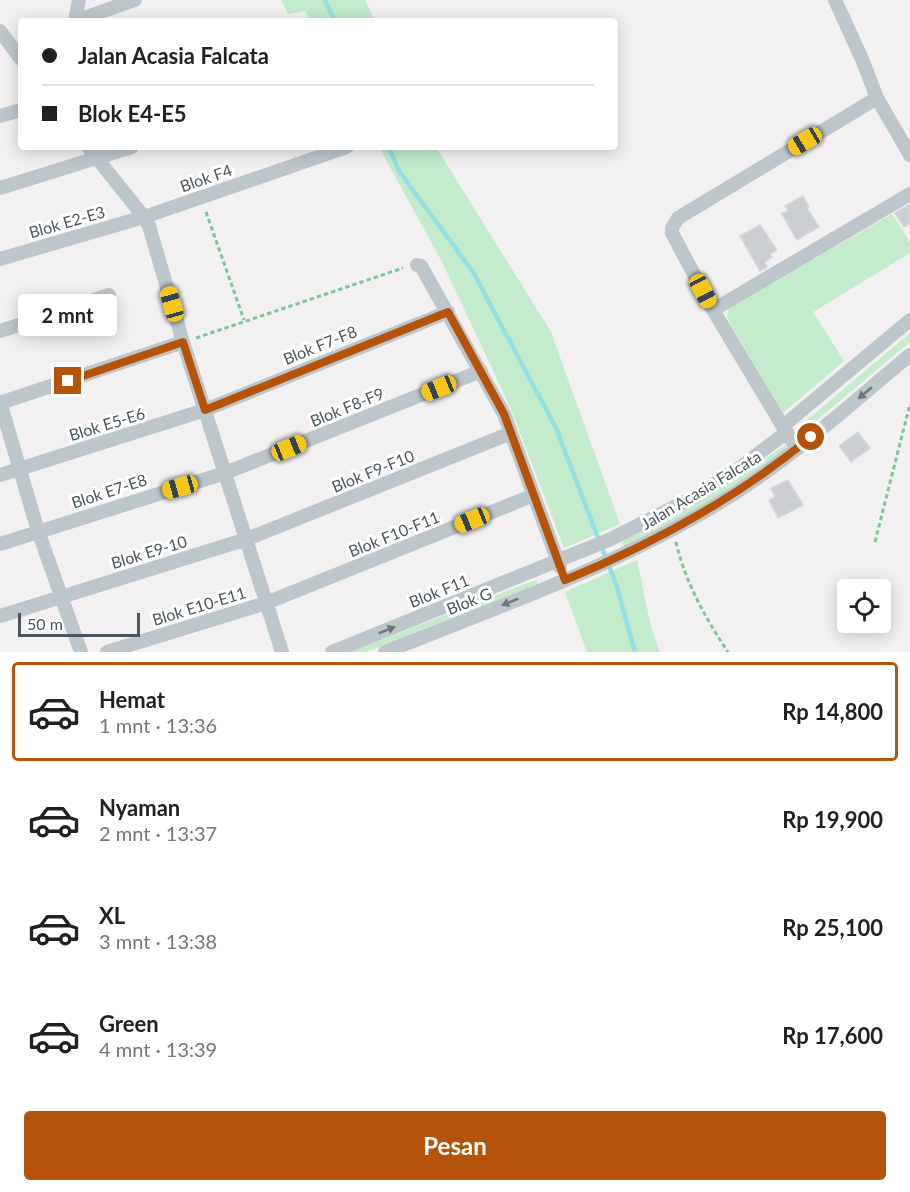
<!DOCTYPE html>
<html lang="id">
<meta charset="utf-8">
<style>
body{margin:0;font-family:Lato,sans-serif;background:#f6f6f6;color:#202124;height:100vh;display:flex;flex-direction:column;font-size:22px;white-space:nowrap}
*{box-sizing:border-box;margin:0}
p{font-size:20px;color:#757577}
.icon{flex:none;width:33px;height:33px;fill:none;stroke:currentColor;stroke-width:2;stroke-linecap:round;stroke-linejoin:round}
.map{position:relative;height:652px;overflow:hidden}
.side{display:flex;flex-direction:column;background:#fff;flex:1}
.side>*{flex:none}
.banner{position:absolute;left:18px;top:18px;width:600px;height:132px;border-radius:6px;box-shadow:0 3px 15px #0003;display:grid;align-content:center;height:132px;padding:0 24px;background:#fff}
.controls{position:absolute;left:837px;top:579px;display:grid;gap:12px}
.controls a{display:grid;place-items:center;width:54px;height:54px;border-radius:6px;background:#fff;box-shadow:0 3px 15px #0003;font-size:30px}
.scale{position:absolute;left:18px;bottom:15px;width:122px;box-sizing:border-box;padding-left:6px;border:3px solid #4a565c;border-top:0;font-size:16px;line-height:21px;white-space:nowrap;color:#4a565c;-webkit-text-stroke:4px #fff;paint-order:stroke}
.end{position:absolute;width:27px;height:27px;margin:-14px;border:8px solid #b45309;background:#fff;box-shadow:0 0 0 3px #fff}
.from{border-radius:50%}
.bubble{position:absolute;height:42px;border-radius:6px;background:#fff;box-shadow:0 3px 15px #0003;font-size:20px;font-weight:700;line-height:42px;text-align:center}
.car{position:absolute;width:18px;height:36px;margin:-18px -9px;border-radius:8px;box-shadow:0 0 4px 2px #0007;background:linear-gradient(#f5c518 24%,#345 0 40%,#f5c518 0 76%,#345 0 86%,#f5c518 0)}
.banner b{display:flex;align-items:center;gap:21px;height:57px;font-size:22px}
.banner b+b{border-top:2px solid #e0e0e0}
.banner i{width:15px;height:15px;background:#202124}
ul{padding:10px 0 0;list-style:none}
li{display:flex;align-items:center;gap:18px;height:99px;margin:0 12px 9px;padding:0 12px;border:3px solid transparent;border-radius:6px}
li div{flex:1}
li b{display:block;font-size:22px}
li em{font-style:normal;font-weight:700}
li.on{border-color:#b45309}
li>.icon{width:54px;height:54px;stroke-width:1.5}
.cta{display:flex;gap:12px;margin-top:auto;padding:12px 24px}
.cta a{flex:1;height:69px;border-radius:6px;background:#b45309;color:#fff;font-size:24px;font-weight:700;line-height:69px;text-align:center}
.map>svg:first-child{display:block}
.green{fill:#c3ebcc}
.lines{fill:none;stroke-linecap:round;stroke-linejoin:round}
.stream{stroke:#94e0e4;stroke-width:4.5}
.building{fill:#cbced2;stroke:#d5d7db;stroke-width:1.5}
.path{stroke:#7ec697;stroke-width:3;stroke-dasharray:4.5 3;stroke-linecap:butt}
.street{stroke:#bdc6cb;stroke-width:14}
.oneway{fill:#6c787d}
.route{stroke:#b45309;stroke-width:8}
.labels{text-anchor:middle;stroke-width:6;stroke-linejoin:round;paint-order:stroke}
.street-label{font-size:16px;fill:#4a565c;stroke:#fff}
</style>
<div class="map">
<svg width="910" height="652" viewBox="0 0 910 652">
<rect width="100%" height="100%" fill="#f2f0f0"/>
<!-- green -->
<path class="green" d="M 281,0 L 365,0 L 375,21 L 311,21 L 305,11 L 288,14 Z
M 379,147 L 436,147 L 551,332 L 620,524 L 564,548 L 511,409 L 442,262 Z
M 892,214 L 910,242 L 910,253 L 813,312 L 844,361 L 783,413 L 729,322 L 727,315 L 729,308 Z
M 910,333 L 910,342 L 804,431 L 801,432 L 799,430 L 800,426 Z
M 785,445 L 787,447 L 786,450 C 735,488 682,518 626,548 L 622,544 L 623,540 L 700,501 L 736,479 Z
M 637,560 L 651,627 L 660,652 L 587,652 L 565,592 Z
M 535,580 L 538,583 L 537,585 L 366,652 L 350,652 Z"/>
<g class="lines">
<!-- stream -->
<path class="stream" d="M 325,0 L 335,21
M 389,147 L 399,171 L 473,272 L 556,428 L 617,587 L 635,652"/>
</g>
<!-- building -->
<path class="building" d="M 803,196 L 809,207 L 807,208 L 819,227 L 797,240 L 782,214 L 788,210 L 785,206 Z
M 910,204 L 910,224 L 904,227 L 895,213 Z
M 760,225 L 777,250 L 770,254 L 772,257 L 765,262 L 767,267 L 760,271 L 740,236 Z
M 858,432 L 870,448 L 851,462 L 839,446 Z
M 788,480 L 803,505 L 778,518 L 769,500 L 775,497 L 771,488 Z"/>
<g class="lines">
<!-- path -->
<path class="path" d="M 206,212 L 244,320
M 196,338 L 403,268
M 676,542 C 685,582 706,619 728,652
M 875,542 L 910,404"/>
<!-- street -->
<path class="street" d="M 835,0 L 862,59 L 877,98 L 910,155
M 75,21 L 135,0
M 75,21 L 79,0
M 0,31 L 21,59
M 0,116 L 21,110
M 88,147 L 144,217 L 149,226 L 183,342 L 282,652
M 0,188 L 132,147
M 0,259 L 144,217 L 347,147
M 417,265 L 421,266 L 504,414 L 560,567
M 713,310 L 910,194
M 0,331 L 109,295
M 0,402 L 38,531 L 81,652
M 0,403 L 183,342
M 783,426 L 910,320
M 791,440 L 713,310 L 672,233 L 672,228 L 678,218 L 877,98
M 0,475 L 205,410 L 448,312
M 0,544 L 225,473 L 481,371
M 0,616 L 247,539 L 511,433
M 107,652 L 266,603 L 534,495
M 332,652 L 611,539 L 696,496 L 742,466 L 787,432
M 385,652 C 503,605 624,563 732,495 C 795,455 852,403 910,355"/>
</g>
<!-- one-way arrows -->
<defs><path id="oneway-solid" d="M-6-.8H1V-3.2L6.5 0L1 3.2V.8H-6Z" transform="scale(1.5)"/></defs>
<g class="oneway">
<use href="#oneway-solid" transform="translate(865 393) rotate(140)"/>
<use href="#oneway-solid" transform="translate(510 602) rotate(158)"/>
<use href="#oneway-solid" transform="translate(387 630) rotate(-22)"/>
</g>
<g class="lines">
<!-- route -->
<path class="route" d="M 68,381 L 183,342 L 205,410 L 448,312 L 504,414 L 565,580 C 653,544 737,498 811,437"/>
</g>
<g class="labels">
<!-- street labels -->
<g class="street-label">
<text transform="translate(206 178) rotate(-19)" y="6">Blok F4</text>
<text transform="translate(67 222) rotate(-16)" y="6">Blok E2-E3</text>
<text transform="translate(320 345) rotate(-22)" y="6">Blok F7-F8</text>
<text transform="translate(347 407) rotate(-22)" y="6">Blok F8-F9</text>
<text transform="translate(107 424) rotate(-17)" y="6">Blok E5-E6</text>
<text transform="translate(373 471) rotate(-22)" y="6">Blok F9-F10</text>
<text transform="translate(701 490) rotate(-31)" y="6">Jalan Acasia Falcata</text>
<text transform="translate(109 491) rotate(-18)" y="6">Blok E7-E8</text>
<text transform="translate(394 534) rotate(-22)" y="6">Blok F10-F11</text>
<text transform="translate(149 552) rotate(-17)" y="6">Blok E9-10</text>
<text transform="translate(439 591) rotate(-22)" y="6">Blok F11</text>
<text transform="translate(469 601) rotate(-22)" y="6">Blok G</text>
<text transform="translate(199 606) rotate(-17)" y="6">Blok E10-E11</text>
</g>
</g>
</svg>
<div class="controls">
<a><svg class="icon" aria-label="locate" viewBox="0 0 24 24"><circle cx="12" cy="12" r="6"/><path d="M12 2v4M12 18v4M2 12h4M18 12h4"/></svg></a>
</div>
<div class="scale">50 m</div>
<i class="end from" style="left:811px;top:437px"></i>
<i class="end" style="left:68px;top:381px"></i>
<div class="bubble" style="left:18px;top:294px;width:99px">2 mnt</div>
<i class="car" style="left:805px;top:141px;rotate:239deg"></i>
<i class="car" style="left:703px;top:291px;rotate:152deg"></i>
<i class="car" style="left:172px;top:304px;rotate:344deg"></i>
<i class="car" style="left:439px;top:388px;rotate:248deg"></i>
<i class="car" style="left:289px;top:448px;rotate:68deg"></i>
<i class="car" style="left:180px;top:487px;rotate:254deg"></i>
<i class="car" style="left:472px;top:520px;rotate:248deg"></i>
<div class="banner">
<b><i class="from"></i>Jalan Acasia Falcata</b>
<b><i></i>Blok E4-E5</b>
</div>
</div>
<section class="side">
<ul>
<li class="on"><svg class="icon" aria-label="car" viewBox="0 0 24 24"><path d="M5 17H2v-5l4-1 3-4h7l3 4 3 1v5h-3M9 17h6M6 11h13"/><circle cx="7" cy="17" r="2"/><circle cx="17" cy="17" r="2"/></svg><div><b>Hemat</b><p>1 mnt · 13:36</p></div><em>Rp 14,800</em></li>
<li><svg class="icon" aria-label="car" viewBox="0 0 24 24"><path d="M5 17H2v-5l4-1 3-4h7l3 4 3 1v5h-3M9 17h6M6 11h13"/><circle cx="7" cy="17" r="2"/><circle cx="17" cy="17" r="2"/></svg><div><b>Nyaman</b><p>2 mnt · 13:37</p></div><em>Rp 19,900</em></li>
<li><svg class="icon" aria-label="car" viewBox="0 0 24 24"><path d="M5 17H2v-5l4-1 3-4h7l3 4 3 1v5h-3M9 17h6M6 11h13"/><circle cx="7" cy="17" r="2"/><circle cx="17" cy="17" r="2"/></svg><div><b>XL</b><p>3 mnt · 13:38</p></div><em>Rp 25,100</em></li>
<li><svg class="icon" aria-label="car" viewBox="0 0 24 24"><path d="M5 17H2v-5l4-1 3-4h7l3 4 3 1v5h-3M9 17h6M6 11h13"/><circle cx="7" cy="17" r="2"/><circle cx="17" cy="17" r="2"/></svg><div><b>Green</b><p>4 mnt · 13:39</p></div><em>Rp 17,600</em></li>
</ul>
<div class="cta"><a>Pesan</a></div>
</section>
